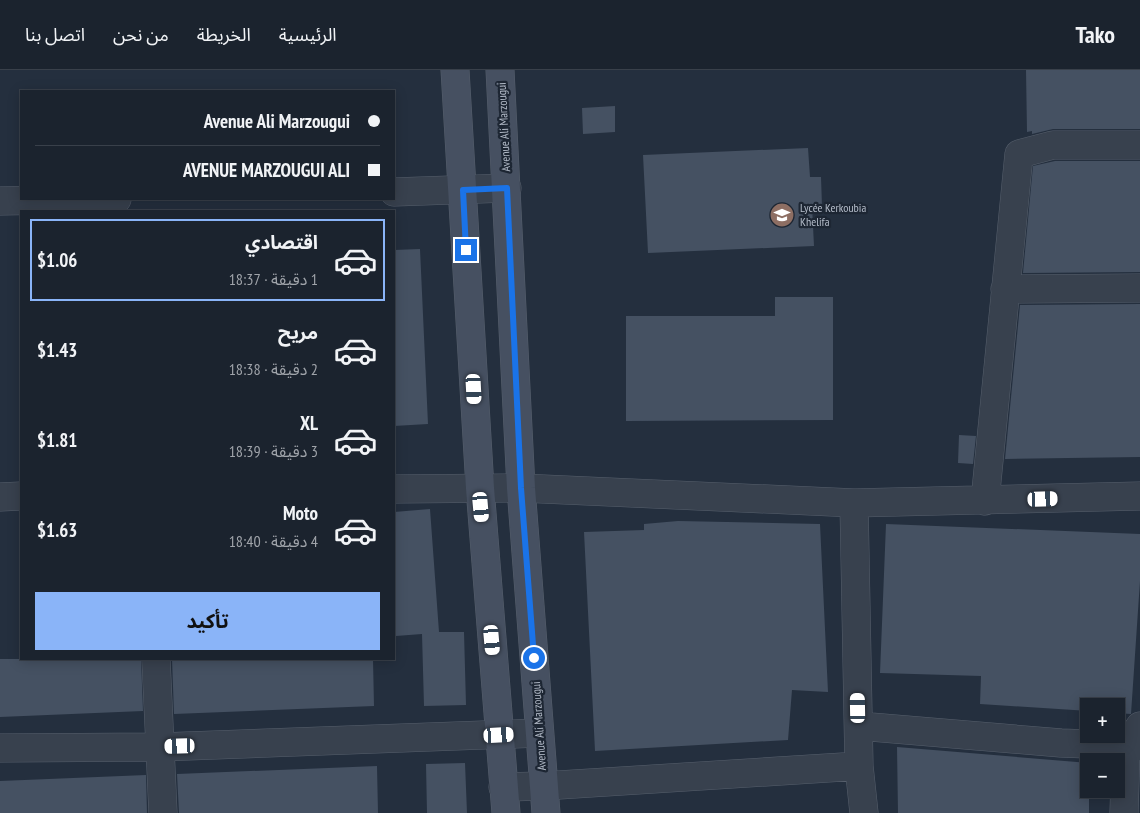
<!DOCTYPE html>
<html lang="ar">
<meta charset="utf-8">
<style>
body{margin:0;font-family:"PT Sans Narrow","Noto Sans Arabic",sans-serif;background:#282f3a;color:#f1f3f6;direction:rtl;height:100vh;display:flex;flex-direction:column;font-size:19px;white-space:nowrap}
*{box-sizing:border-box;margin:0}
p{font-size:16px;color:#a0a4aa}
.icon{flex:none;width:28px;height:28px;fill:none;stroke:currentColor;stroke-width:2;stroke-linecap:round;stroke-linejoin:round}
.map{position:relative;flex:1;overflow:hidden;direction:ltr}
.sheet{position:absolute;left:20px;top:140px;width:375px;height:450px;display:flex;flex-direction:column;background:#1b232e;border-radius:0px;box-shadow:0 2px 12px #0003,0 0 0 1px #39404a;direction:rtl}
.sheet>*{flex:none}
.top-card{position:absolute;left:20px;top:20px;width:375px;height:110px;border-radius:0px;box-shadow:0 2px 12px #0003,0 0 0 1px #39404a;direction:rtl;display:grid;align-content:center;height:110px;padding:0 15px;background:#1b232e}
.tools{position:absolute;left:1080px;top:628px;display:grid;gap:10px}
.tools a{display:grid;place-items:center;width:45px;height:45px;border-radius:0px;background:#1b232e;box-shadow:0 2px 12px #0003,0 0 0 1px #39404a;font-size:25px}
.end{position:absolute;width:22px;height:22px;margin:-11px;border:6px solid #1a73e8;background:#fff;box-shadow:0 0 0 2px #fff}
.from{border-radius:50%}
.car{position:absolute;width:15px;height:30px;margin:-15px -8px;border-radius:6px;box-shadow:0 0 4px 1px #0007;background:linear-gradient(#fff 24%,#345 0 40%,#fff 0 76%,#345 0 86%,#fff 0)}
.top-card b{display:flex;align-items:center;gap:18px;height:48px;font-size:19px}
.top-card b+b{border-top:1px solid #39404a}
.top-card i{width:12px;height:12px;background:#f1f3f6}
ul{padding:9px 0 0;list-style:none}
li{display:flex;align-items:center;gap:15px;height:82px;margin:0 10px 8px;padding:0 5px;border:2px solid transparent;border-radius:0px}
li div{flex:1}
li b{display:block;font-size:19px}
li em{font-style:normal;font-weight:700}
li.current{border-color:#8ab4f8}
li>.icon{width:45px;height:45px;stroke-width:1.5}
.primary-button{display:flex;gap:10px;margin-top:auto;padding:10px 15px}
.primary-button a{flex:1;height:58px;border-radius:0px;background:#8ab4f8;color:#111;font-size:20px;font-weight:700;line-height:58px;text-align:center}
header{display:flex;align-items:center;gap:30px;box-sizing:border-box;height:70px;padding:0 25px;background:#1b232e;border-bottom:1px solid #39404a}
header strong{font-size:24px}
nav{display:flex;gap:28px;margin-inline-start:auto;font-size:18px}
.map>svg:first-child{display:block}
.building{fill:#455162}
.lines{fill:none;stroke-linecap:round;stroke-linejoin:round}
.minor-casing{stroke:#565f6c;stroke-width:29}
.secondary-casing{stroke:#565f6c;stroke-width:29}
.minor{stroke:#38414e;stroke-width:28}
.secondary{stroke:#465061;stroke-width:28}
.route{stroke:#1a73e8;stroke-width:6}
.labels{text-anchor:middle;stroke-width:4.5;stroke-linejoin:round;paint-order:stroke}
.street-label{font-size:12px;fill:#b4bcc9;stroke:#1d2633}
.poi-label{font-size:12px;fill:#b4bcc9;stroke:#1d2633;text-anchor:start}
</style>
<header>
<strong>Tako</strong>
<nav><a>الرئيسية</a><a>الخريطة</a><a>من نحن</a><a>اتصل بنا</a></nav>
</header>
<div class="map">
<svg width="1140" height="743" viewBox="0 0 1140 743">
<rect width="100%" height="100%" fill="#242f3e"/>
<!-- building -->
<path class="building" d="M 1026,0 L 1140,0 L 1140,59 L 1053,59 L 1032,64 L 1032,61 L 1027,62 Z
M 615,36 L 615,62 L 583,64 L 582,38 Z
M 808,78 L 810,107 L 821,107 L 822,136 L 812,136 L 814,176 L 648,183 L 643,85 Z
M 1055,91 L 1140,91 L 1140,202 L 1023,203 L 1033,96 Z
M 420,179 L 428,354 L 394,356 L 394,180 Z
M 775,227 L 833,227 L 833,350 L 626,351 L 626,246 L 775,246 Z
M 1140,234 L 1140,387 L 1005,389 L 1020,235 Z
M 959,365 L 976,366 L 973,394 L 958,393 Z
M 430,439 L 439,562 L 464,562 L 466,635 L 424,636 L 422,564 L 396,566 L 394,538 L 394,442 Z
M 678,451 L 820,454 L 828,622 L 792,620 L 788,670 L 595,681 L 584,462 L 644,460 L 644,454 Z
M 886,454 L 1140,464 L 1140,511 L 1131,644 L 1116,643 L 1116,636 L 1089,636 L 1089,641 L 980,634 L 981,606 L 880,603 Z
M 0,589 L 141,589 L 143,641 L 0,647 Z
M 172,589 L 373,589 L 374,636 L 174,644 Z
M 897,677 L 1089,693 L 1089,743 L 898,743 Z
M 465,693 L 467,743 L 427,743 L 426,694 Z
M 377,696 L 378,743 L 179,743 L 177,704 Z
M 146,705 L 147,743 L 0,743 L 0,711 Z"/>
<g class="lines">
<defs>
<path id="minor" d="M 394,122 L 507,118
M 0,131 L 117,129
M 1005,219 L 1140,218
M 394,419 L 521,418 L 854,433 L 1140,426
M 0,427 L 21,426
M 985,431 L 1019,84 L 1053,75 L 1140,75
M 854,433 L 859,696 L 864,743
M 156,589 L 163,743
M 859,656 L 1061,673 L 1140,676
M 0,678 L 160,677 L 539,663
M 503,717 L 543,716 L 859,696
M 1124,743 L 1126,676 L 1140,656"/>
<path id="secondary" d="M 455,0 L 480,418 L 506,743
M 500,0 L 521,418 L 546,743"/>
</defs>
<!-- minor casing -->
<use href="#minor" class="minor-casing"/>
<!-- secondary casing -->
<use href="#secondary" class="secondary-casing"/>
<!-- minor -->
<use href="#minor" class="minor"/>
<!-- secondary -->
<use href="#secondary" class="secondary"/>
</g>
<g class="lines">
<!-- route -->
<path class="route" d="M 466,180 L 463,120 L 507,118 L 521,418 L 534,588"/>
</g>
<!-- icons -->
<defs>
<symbol id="school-disc" viewBox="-11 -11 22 22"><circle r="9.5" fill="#8d6e63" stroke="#1d2633"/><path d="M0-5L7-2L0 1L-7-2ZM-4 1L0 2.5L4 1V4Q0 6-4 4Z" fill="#fff"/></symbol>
</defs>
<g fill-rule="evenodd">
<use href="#school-disc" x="768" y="131" width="28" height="28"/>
</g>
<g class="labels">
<!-- street labels -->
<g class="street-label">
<text transform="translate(504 57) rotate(-93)" y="4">Avenue Ali Marzougui</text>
<text transform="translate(539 656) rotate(-94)" y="4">Avenue Ali Marzougui</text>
</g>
<!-- poi labels -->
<g class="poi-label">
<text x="800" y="142">Lycée Kerkoubia<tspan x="800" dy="14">Khelifa</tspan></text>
</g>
</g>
</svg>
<div class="tools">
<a>+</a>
<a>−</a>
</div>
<i class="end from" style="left:534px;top:588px"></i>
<i class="end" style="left:466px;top:180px"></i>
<i class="car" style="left:474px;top:319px;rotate:177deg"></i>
<i class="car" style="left:1043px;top:429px;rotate:88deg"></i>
<i class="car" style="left:481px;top:437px;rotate:175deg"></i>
<i class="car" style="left:492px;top:570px;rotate:175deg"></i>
<i class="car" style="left:858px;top:638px;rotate:359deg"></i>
<i class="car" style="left:499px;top:665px;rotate:87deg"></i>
<i class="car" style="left:180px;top:676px;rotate:268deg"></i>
<div class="top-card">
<b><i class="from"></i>Avenue Ali Marzougui</b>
<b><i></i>AVENUE MARZOUGUI ALI</b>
</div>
<section class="sheet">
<ul>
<li class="current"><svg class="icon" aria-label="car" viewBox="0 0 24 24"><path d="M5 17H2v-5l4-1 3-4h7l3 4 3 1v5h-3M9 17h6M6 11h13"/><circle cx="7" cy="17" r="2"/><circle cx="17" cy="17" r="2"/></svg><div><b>اقتصادي</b><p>1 دقيقة · 18:37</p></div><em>$1.06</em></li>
<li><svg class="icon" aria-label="car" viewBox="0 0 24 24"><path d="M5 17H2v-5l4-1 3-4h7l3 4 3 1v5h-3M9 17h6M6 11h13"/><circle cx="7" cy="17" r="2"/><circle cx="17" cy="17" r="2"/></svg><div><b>مريح</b><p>2 دقيقة · 18:38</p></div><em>$1.43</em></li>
<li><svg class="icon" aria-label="car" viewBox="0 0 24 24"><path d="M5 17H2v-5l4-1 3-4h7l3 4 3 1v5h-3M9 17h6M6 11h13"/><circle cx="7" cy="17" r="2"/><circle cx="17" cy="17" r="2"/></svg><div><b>XL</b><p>3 دقيقة · 18:39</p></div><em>$1.81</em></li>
<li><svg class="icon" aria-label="car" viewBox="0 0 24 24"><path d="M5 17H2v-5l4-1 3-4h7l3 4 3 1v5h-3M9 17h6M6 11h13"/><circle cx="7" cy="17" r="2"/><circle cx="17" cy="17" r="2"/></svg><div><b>Moto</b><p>4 دقيقة · 18:40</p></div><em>$1.63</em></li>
</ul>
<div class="primary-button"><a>تأكيد</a></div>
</section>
</div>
